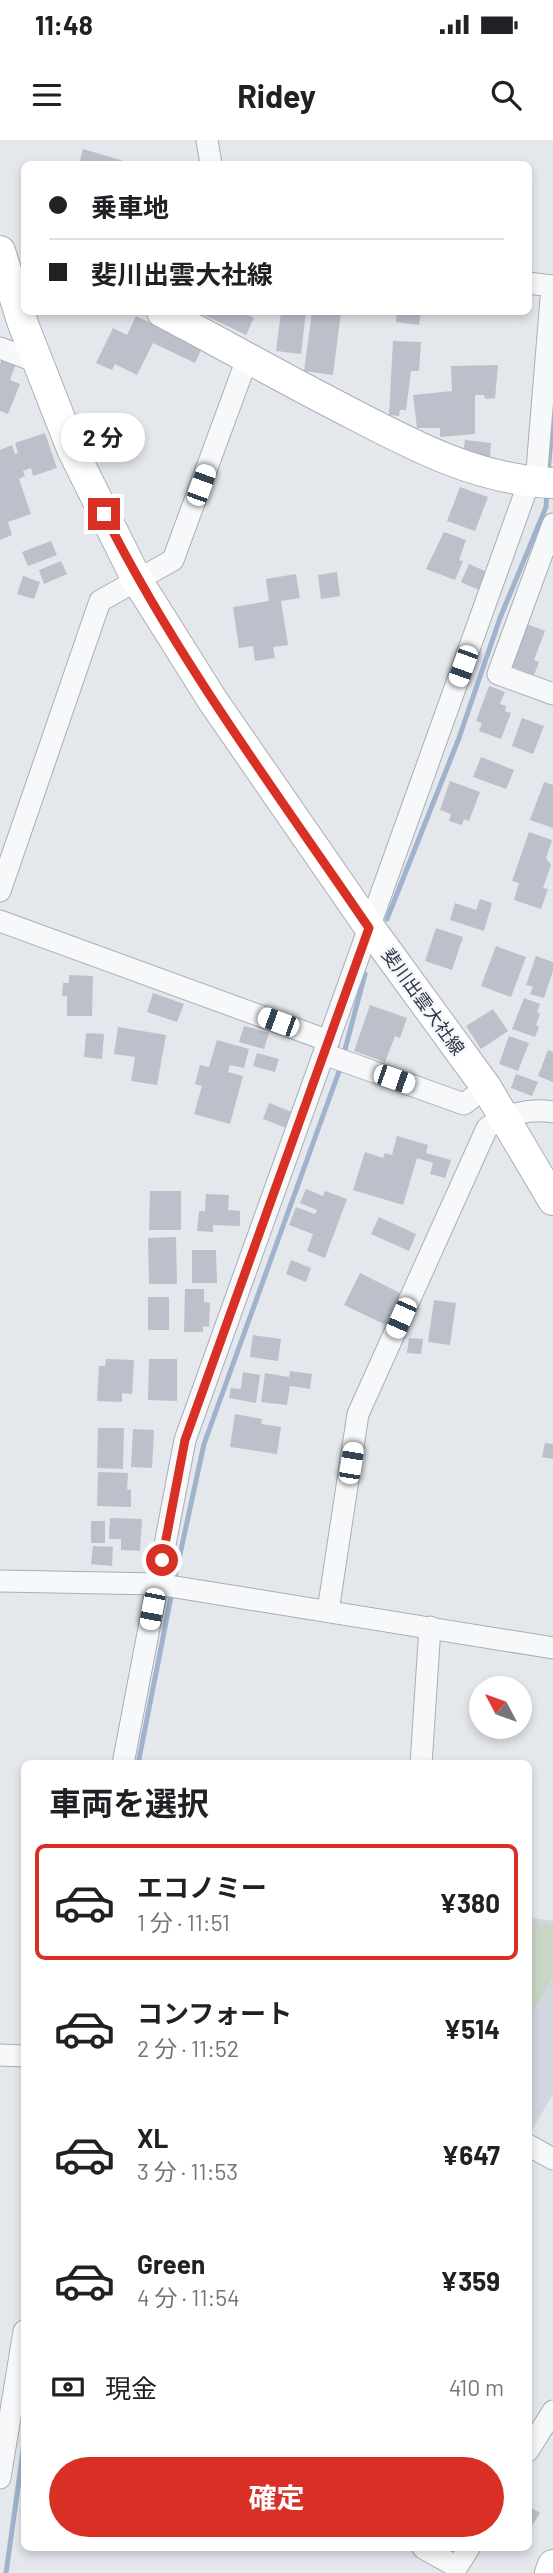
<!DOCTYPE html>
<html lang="ja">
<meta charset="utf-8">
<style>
body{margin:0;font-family:Barlow,"Noto Sans JP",sans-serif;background:#f2f2f2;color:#202124;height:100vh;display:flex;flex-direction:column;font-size:26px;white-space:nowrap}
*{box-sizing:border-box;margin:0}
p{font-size:23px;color:#757577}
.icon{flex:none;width:38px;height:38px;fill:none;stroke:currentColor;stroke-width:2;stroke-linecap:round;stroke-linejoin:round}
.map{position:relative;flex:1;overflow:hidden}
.sheet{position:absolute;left:21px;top:1620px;width:511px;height:791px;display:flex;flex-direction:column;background:#fff;border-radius:10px;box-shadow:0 4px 10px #0003}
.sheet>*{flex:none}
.top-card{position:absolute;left:21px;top:21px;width:511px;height:154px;border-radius:10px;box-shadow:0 4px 10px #0003;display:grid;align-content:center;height:154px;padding:0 28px;background:#fff}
.needle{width:46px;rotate:311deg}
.tools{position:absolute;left:469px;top:1536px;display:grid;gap:14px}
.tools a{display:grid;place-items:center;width:63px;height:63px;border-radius:50%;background:#fff;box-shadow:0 4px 10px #0003;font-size:35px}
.end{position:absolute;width:32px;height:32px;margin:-16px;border:9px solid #d93025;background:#fff;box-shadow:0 0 0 4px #fff}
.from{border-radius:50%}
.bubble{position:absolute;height:49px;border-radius:24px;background:#fff;box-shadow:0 4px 10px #0003;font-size:23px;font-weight:700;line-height:49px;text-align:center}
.car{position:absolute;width:21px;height:42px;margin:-21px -10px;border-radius:9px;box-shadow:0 0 5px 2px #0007;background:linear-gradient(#fff 24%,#345 0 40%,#fff 0 76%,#345 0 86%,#fff 0)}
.top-card b{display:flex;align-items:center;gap:24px;height:66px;font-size:26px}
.top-card b+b{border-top:2px solid #e0e0e0}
.top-card i{width:18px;height:18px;background:#202124}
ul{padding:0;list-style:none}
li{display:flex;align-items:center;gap:21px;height:116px;margin:0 14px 10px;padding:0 14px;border:4px solid transparent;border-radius:10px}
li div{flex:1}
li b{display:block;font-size:26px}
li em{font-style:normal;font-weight:700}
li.active{border-color:#d93025}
li>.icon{width:63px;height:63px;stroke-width:1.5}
h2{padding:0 28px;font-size:32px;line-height:84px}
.pay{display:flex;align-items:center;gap:18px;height:77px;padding:0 28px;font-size:26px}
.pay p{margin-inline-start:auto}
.button{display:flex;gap:14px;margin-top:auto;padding:14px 28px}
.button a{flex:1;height:80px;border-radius:42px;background:#d93025;color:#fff;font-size:28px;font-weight:700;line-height:80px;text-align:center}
.status{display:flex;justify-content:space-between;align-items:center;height:49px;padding:0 35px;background:#fff;direction:ltr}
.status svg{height:19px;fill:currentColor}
header{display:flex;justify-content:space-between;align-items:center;height:91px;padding:0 28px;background:#fff;font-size:32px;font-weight:700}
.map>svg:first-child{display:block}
.built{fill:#d2d6de}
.green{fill:#c9d6c5}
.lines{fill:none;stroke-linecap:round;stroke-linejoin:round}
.stream{stroke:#9fb4cc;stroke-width:5}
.building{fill:#bbc0ca}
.street-casing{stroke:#a9aeb7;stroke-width:23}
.secondary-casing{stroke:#a9aeb7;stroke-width:32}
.street{stroke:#f7f8fa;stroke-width:21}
.secondary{stroke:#fff;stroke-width:30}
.route{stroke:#d93025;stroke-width:9}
.labels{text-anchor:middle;stroke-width:5;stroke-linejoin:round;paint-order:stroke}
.street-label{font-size:18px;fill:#2b3445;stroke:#f4f6f9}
</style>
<div class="status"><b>11:48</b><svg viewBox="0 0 49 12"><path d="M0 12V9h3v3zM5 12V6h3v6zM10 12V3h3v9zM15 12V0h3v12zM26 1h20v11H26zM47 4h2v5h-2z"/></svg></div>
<header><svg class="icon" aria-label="menu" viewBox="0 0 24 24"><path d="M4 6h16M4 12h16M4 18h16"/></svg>Ridey<svg class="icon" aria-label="search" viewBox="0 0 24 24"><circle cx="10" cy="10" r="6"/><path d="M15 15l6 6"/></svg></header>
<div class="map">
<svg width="553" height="2433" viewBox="0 0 553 2433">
<rect width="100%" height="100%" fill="#e4e7ec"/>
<!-- built -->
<path class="built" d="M 528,1777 L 553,1781 L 553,1954 L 529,1995 Z"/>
<!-- green -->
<path class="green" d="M 529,1781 L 553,1785 L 553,1836 L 533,1872 L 528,1870 Z"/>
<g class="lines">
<!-- stream -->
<path class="stream" d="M 548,333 L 553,277
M 387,779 L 459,598 L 500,478 L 546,367 L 547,350
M 343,917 L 365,834
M 174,1442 L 204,1304 L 341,926
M 138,1624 L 172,1452
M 6,2433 L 24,2304"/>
</g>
<!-- building -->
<path class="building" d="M 83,9 L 134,24 L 79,24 Z
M 198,172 L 242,172 L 254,178 L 246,195 Z
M 281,172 L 306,172 L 301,214 L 276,211 Z
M 312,172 L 341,172 L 333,235 L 304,231 Z
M 397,172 L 421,172 L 419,185 L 396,182 Z
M 136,176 L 202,208 L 195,223 L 153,203 L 137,235 L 115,224 L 112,230 L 96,223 L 113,188 L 127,195 Z
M 393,201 L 421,202 L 419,231 L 411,231 L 406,270 L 400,270 L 399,276 L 389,275 Z
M 2,219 L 16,224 L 10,240 L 20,244 L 8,274 L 0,271 L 0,224 Z
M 498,225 L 495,258 L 485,259 L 484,255 L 475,255 L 475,294 L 440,297 L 440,288 L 417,288 L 413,255 L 452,251 L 451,226 Z
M 45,293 L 57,328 L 33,336 L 31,328 L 23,331 L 25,336 L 19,339 L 31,374 L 8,382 L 12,395 L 0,400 L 0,310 L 12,305 L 15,314 L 18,313 L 15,303 Z
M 465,300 L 491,303 L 490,317 L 463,315 Z
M 460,347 L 488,357 L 475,391 L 447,381 Z
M 444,392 L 466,400 L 459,420 L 463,421 L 455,440 L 426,429 Z
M 51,401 L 57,415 L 28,426 L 22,412 Z
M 61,421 L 67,434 L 44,444 L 39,430 Z
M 469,424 L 487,432 L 479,450 L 461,442 Z
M 337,432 L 340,456 L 321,459 L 318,435 Z
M 296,434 L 300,458 L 281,461 L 288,505 L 273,507 L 275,518 L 255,521 L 253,506 L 239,508 L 233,467 L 269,461 L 266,439 Z
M 23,436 L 40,442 L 34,459 L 17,454 Z
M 527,484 L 545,491 L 534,520 L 539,522 L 534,535 L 511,526 Z
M 489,546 L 505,552 L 500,564 L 506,566 L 505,571 L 511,573 L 501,599 L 479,591 L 482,583 L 476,581 Z
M 522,578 L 544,586 L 533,614 L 512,606 Z
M 481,617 L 514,630 L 506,649 L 473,637 Z
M 450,641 L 480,652 L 469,681 L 464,679 L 462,685 L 449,681 L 451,674 L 440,670 Z
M 544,642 L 553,645 L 553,688 L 530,680 Z
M 529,692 L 552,700 L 546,718 L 551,725 L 543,748 L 548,749 L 541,769 L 514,760 L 519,743 L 512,741 Z
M 480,759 L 492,763 L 484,791 L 450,780 L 455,763 L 476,770 Z
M 436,788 L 463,797 L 452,830 L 425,821 Z
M 496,806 L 526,817 L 511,857 L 481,846 Z
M 536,816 L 553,822 L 553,831 L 544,858 L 530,854 L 533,847 L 526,845 Z
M 69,835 L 93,836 L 92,876 L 67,876 L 67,856 L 62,856 L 63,843 L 69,843 Z
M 153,853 L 184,864 L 177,882 L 147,872 Z
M 524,858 L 540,864 L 537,872 L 540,874 L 536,885 L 539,887 L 535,897 L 512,889 Z
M 370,865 L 407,878 L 400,898 L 395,896 L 385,922 L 354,911 Z
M 493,869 L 508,891 L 481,909 L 466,886 Z
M 244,886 L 269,893 L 264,909 L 239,902 Z
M 118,887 L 166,895 L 157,945 L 131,941 L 135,917 L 114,914 Z
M 86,893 L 104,894 L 102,919 L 84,917 Z
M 509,896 L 529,903 L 518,931 L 499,924 Z
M 217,900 L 249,909 L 244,928 L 230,925 L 228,932 L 243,936 L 230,984 L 194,974 L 202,946 L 195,944 L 200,925 L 209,927 Z
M 548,910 L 553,912 L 553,942 L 538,936 Z
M 257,913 L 279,919 L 275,932 L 253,926 Z
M 516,934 L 538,942 L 532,956 L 511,948 Z
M 269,963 L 292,972 L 286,988 L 263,979 Z
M 397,996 L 428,1005 L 426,1013 L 451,1020 L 445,1038 L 430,1034 L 433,1023 L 417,1018 L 403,1065 L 353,1050 L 365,1012 L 383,1018 L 385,1013 L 392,1015 Z
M 306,1049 L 323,1056 L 325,1051 L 347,1059 L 325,1118 L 307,1111 L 313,1094 L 289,1085 L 296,1067 L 315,1074 L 317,1070 L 300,1063 Z
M 150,1051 L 181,1051 L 181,1090 L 149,1090 Z
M 206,1054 L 229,1055 L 228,1070 L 240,1071 L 240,1086 L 213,1085 L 213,1092 L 197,1091 L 199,1071 L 205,1071 Z
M 379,1077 L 416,1094 L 409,1111 L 371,1094 Z
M 176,1097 L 177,1144 L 149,1144 L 148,1098 Z
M 192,1110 L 216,1110 L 217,1143 L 192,1143 Z
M 291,1120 L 311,1128 L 306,1142 L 286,1134 Z
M 360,1133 L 402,1154 L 386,1185 L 344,1165 Z
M 185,1149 L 204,1149 L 204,1162 L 210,1163 L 209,1187 L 203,1186 L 203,1192 L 184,1192 Z
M 148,1157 L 169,1157 L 169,1190 L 148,1190 Z
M 434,1160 L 456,1163 L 450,1205 L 428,1202 Z
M 253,1195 L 281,1199 L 278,1221 L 250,1217 Z
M 409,1198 L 423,1199 L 421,1214 L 407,1213 Z
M 106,1219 L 134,1220 L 132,1254 L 122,1253 L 122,1262 L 97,1261 L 99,1226 L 105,1226 Z
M 149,1219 L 177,1219 L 177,1261 L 148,1260 Z
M 290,1231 L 312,1234 L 310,1249 L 290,1246 L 287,1265 L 261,1262 L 265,1233 L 289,1237 Z
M 243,1232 L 260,1235 L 256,1263 L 229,1258 L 231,1248 L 241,1249 Z
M 235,1274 L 262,1279 L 261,1284 L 281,1287 L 277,1314 L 230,1307 Z
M 98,1288 L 124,1288 L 123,1329 L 97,1328 Z
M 133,1289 L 154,1290 L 152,1328 L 131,1327 Z
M 545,1303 L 553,1304 L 553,1319 L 542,1317 Z
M 98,1332 L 128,1333 L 127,1349 L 131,1350 L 131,1367 L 97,1366 Z
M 110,1378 L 142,1379 L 140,1411 L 121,1410 L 121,1399 L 109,1399 Z
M 91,1381 L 105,1381 L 105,1403 L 91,1403 Z
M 93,1406 L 113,1407 L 112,1426 L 91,1424 Z
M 528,2366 L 540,2373 L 528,2392 Z"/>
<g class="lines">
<defs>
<path id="street" d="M 207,0 L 211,24
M 528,143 L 552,146 L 536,342
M 0,208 L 37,222
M 553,384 L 498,534 L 553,554
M 0,751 L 100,461 L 173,420 L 247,219
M 0,781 L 329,901
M 324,914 L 464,964 L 486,947
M 0,1441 L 157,1444 L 553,1508
M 328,1471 L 358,1274 L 487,988 C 506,974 530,968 553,972
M 123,1624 L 185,1300 L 529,342
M 421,1624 L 430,1487
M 0,1915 L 24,1916
M 528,2005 L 553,2019
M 528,2311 L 553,2271
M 0,2338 L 24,2191
M 423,2408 L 457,2427 L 469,2408"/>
<path id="secondary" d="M 0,111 L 23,184 L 72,309 L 137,440 L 213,561 L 370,788 L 486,947 L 553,1060
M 162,172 C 225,205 286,240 349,272 C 414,306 478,340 553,343
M 550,2433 L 553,2425"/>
</defs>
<!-- street casing -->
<use href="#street" class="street-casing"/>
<!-- secondary casing -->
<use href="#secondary" class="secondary-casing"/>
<!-- street -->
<use href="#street" class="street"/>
<!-- secondary -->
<use href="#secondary" class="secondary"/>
</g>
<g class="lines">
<!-- route -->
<path class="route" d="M 104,374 C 178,521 277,653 369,788 L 185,1300 L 162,1420"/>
</g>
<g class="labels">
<!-- street labels -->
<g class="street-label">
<text transform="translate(423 862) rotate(54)" y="6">斐川出雲大社線</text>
</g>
</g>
</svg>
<div class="tools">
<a><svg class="needle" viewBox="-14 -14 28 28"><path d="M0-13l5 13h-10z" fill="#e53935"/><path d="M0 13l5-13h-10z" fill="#757577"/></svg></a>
</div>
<i class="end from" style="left:162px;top:1420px"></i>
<i class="end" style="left:104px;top:374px"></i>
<div class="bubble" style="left:61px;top:273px;width:84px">2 分</div>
<i class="car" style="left:201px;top:345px;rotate:20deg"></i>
<i class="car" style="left:463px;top:526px;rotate:200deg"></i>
<i class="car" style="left:278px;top:882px;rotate:290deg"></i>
<i class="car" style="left:394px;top:939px;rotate:109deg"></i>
<i class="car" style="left:401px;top:1178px;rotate:204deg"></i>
<i class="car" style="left:351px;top:1323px;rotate:9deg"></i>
<i class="car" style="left:152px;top:1469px;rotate:191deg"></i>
<div class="top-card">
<b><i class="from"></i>乗車地</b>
<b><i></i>斐川出雲大社線</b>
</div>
<section class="sheet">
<h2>車両を選択</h2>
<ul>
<li class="active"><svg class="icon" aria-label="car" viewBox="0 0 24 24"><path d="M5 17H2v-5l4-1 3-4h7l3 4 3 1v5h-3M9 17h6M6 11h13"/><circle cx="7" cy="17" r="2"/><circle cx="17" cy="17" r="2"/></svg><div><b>エコノミー</b><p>1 分 · 11:51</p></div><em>¥380</em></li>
<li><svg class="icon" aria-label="car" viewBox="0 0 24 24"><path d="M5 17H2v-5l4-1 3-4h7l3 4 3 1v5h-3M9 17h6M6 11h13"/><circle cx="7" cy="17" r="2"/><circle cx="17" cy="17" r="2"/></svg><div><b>コンフォート</b><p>2 分 · 11:52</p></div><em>¥514</em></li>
<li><svg class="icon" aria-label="car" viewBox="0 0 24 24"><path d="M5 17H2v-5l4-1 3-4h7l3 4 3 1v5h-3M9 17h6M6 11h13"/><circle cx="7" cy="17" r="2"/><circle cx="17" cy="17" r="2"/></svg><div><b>XL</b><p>3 分 · 11:53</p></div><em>¥647</em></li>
<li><svg class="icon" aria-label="car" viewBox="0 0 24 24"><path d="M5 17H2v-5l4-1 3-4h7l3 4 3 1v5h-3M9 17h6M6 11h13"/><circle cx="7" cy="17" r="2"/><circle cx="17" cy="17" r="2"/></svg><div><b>Green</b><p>4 分 · 11:54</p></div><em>¥359</em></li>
</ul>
<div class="pay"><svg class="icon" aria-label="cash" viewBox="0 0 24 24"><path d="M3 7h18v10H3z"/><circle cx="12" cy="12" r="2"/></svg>現金<p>410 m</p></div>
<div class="button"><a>確定</a></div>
</section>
</div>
